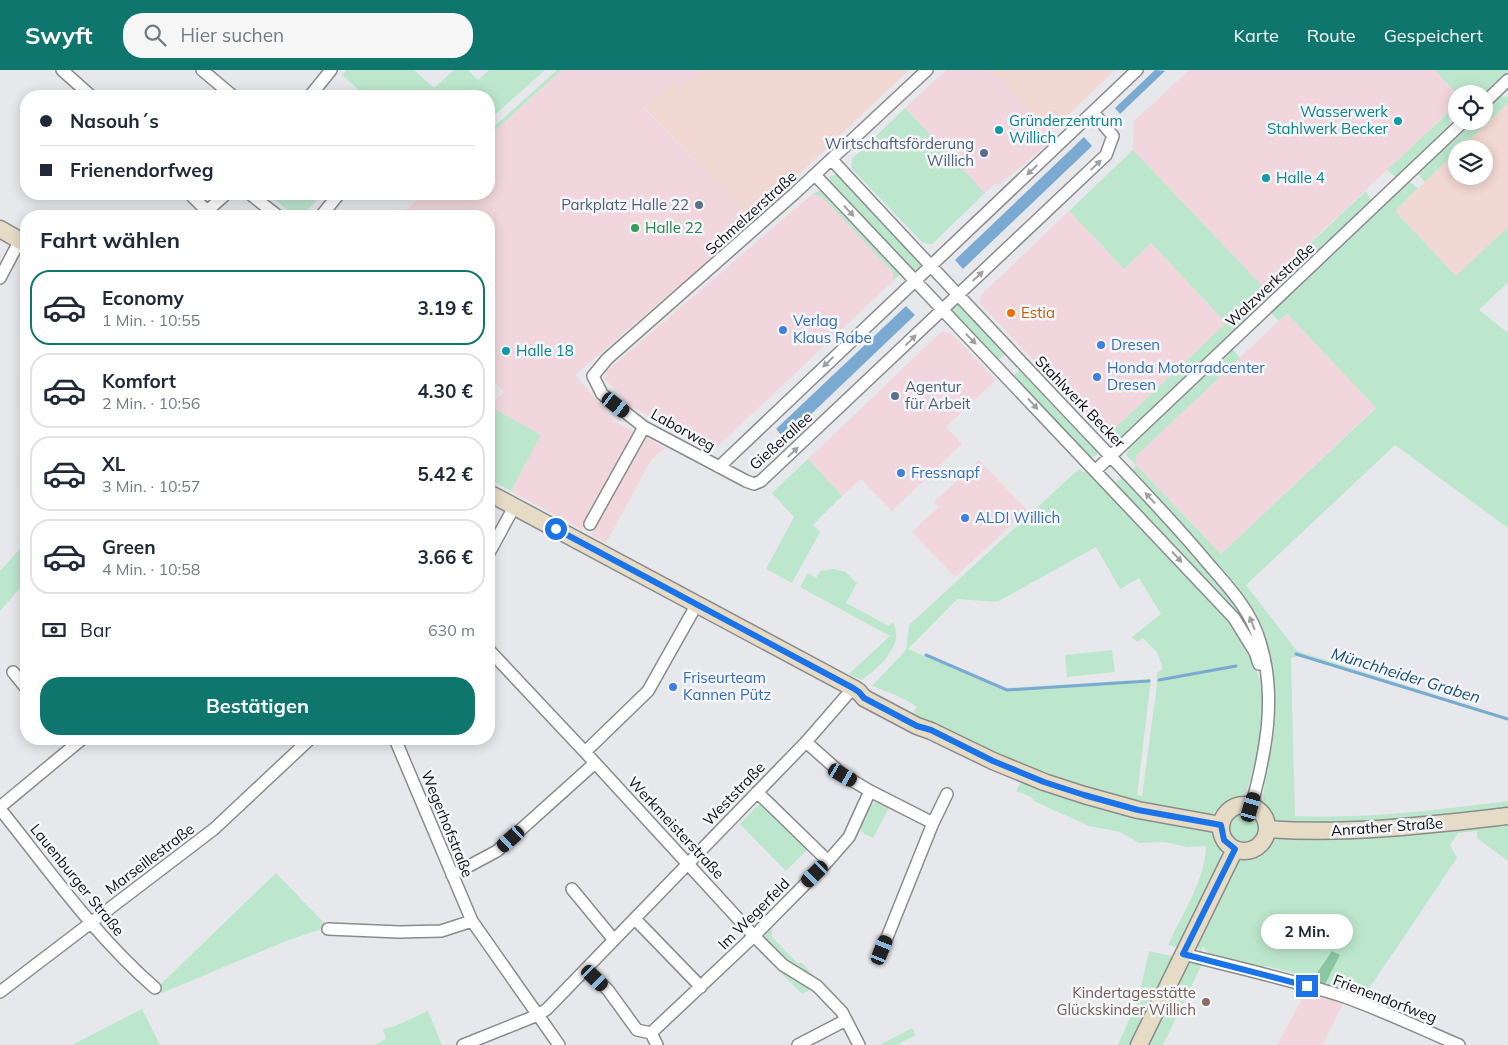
<!DOCTYPE html>
<html lang="de">
<meta charset="utf-8">
<style>
body{margin:0;font-family:Mulish,sans-serif;background:#f6f6f7;color:#1f2937;height:100vh;display:flex;flex-direction:column;font-size:19px;white-space:nowrap}
*{box-sizing:border-box;margin:0}
p{font-size:16px;color:#747a83}
.icon{flex:none;width:28px;height:28px;fill:none;stroke:currentColor;stroke-width:2;stroke-linecap:round;stroke-linejoin:round}
.map{position:relative;flex:1;overflow:hidden}
.details{position:absolute;left:20px;top:140px;width:475px;height:535px;display:flex;flex-direction:column;background:#fff;border-radius:20px;box-shadow:0 2px 12px #0003}
.details>*{flex:none}
.hud{position:absolute;left:20px;top:20px;width:475px;height:110px;border-radius:20px;box-shadow:0 2px 12px #0003;display:grid;align-content:center;height:110px;padding:0 20px;background:#fff}
.controls{position:absolute;left:1448px;top:15px;display:grid;gap:10px}
.controls a{display:grid;place-items:center;width:45px;height:45px;border-radius:50%;background:#fff;box-shadow:0 2px 12px #0003;font-size:25px}
.end{position:absolute;width:22px;height:22px;margin:-11px;border:6px solid #1a73e8;background:#fff;box-shadow:0 0 0 2px #fff}
.from{border-radius:50%}
.bubble{position:absolute;height:35px;border-radius:18px;background:#fff;box-shadow:0 2px 12px #0003;font-size:16px;font-weight:700;line-height:35px;text-align:center}
.car{position:absolute;width:15px;height:30px;margin:-15px -8px;border-radius:6px;box-shadow:0 0 4px 1px #0007;background:linear-gradient(#222 24%,#8ab4d8 0 40%,#222 0 76%,#8ab4d8 0 86%,#222 0)}
.hud b{display:flex;align-items:center;gap:18px;height:48px;font-size:19px}
.hud b+b{border-top:1px solid #e0e1e3}
.hud i{width:12px;height:12px;background:#1f2937}
ul{padding:0;list-style:none}
li{display:flex;align-items:center;gap:15px;height:75px;margin:0 10px 8px;padding:0 10px;border:2px solid #e0e1e3;border-radius:20px}
li div{flex:1}
li b{display:block;font-size:19px}
li em{font-style:normal;font-weight:700}
li.current{border-color:#0f766e}
li>.icon{width:45px;height:45px;stroke-width:1.5}
h2{padding:0 20px;font-size:22px;line-height:60px}
.pay{display:flex;align-items:center;gap:12px;height:55px;padding:0 20px;font-size:19px}
.pay p{margin-inline-start:auto}
.button{display:flex;gap:10px;margin-top:auto;padding:10px 20px}
.button a{flex:1;height:58px;border-radius:20px;background:#0f766e;color:#fff;font-size:20px;font-weight:700;line-height:58px;text-align:center}
header{display:flex;align-items:center;gap:30px;box-sizing:border-box;height:70px;padding:0 25px;background:#0f766e;color:#fff}
header strong{font-size:24px}
nav{display:flex;gap:28px;margin-inline-start:auto;font-size:18px}
.search{width:350px;height:45px;background:#f6f6f7;display:flex;align-items:center;gap:12px;box-sizing:border-box;padding:0 18px;border-radius:20px;color:#747a83;font-size:19px}
.map>svg:first-child{display:block}
.commercial{fill:#f1d7dd}
.industrial{fill:#f2d8d2}
.green{fill:#bce7cc;fill-rule:evenodd}
.forest{fill:#8bc5a2}
.water{fill:#7aaad2}
.lines{fill:none;stroke-linecap:round;stroke-linejoin:round}
.stream{stroke:#7aaad2;stroke-width:3}
.street-casing{stroke:#8a8b8e;stroke-width:14}
.secondary-casing{stroke:#8a8b8e;stroke-width:19}
.street{stroke:#fff;stroke-width:11}
.secondary{stroke:#e6dcc6;stroke-width:16}
.oneway{fill:#9f9fa0}
.route{stroke:#1a73e8;stroke-width:6}
.culture-dot{fill:#0f9aa8;stroke:#f4f6fa;stroke-width:2}
.service-dot{fill:#5c6f8a;stroke:#f4f6fa;stroke-width:2}
.leisure-dot{fill:#2e9e5b;stroke:#f4f6fa;stroke-width:2}
.food-dot{fill:#e8710a;stroke:#f4f6fa;stroke-width:2}
.shop-dot{fill:#3f7fe0;stroke:#f4f6fa;stroke-width:2}
.education-dot{fill:#8d6e63;stroke:#f4f6fa;stroke-width:2}
.labels{text-anchor:middle;stroke-width:5;stroke-linejoin:round;paint-order:stroke}
.culture-label{font-size:15px;fill:#0d838f;stroke:#f4f6fa;text-anchor:start}
.service-label{font-size:15px;fill:#4e5e75;stroke:#f4f6fa;text-anchor:end}
.street-label{font-size:15px;fill:#0f1011;stroke:#f4f6fa}
.leisure-label{font-size:15px;fill:#27864d;stroke:#f4f6fa;text-anchor:start}
.food-label{font-size:15px;fill:#c56008;stroke:#f4f6fa;text-anchor:start}
.shop-label{font-size:15px;fill:#366cbe;stroke:#f4f6fa;text-anchor:start}
.education-label{font-size:15px;fill:#785e54;stroke:#f4f6fa;text-anchor:end}
.water-label{font-size:16px;font-style:italic;fill:#1b5078;stroke:#f4f6fa}
</style>
<header>
<strong>Swyft</strong>
<div class="search"><svg class="icon" aria-label="search" viewBox="0 0 24 24"><circle cx="10" cy="10" r="6"/><path d="M15 15l6 6"/></svg>Hier suchen</div>
<nav><a>Karte</a><a>Route</a><a>Gespeichert</a></nav>
</header>
<div class="map">
<svg width="1508" height="975" viewBox="0 0 1508 975">
<rect width="100%" height="100%" fill="#e7e8ec"/>
<!-- commercial -->
<path class="commercial" d="M 562,0 L 700,0 L 681,18 L 674,11 L 644,38 L 751,150 L 709,190 L 575,305 L 615,352 L 632,360 L 633,365 L 582,460 L 511,421 L 541,365 L 489,336 L 504,322 L 489,306 L 489,146 L 399,146 L 424,124 L 489,124 L 489,66 Z
M 946,0 L 991,0 L 1050,62 L 1042,69 L 1047,75 L 1027,91 L 1028,93 L 1024,94 L 998,116 L 996,113 L 985,123 L 905,38 Z
M 1189,0 L 1435,0 L 1457,24 L 1456,35 L 1263,217 L 1133,80 L 1134,51 Z
M 811,125 L 821,126 L 893,202 L 893,211 L 716,378 L 711,379 L 629,335 L 604,308 L 608,300 Z
M 1069,141 L 1124,199 L 1151,173 L 1226,253 L 1111,362 L 1102,362 L 980,234 L 981,225 Z
M 1287,243 L 1376,337 L 1221,484 L 1136,395 L 1136,386 Z
M 941,262 L 950,262 L 996,310 L 946,357 L 962,374 L 892,441 L 861,409 L 842,426 L 808,389 Z
M 646,367 L 665,378 L 651,390 L 606,473 L 591,465 L 642,369 Z
M 979,390 L 1027,440 L 955,507 L 912,462 L 938,437 L 934,432 Z
M 1307,920 L 1344,931 L 1323,975 L 1277,975 Z"/>
<!-- industrial -->
<path class="industrial" d="M 700,0 L 909,0 L 751,150 L 644,37 L 674,11 L 681,18 Z
M 991,0 L 1115,0 L 1050,62 Z
M 1508,33 L 1508,157 L 1456,206 L 1395,141 L 1456,82 L 1456,106 L 1484,106 L 1484,79 L 1460,79 Z"/>
<!-- green -->
<path class="green" d="M 346,0 L 414,0 L 434,18 L 454,0 L 468,0 L 478,10 L 489,0 L 545,0 L 489,50 L 489,26 L 366,26 L 342,5 Z
M 557,0 L 562,0 L 489,66 L 489,61 Z
M 1435,0 L 1508,0 L 1508,2 L 1484,25 L 1457,24 Z
M 1498,26 L 1508,27 L 1508,33 L 1460,79 L 1456,79 L 1456,82 L 1425,112 L 1417,103 L 1472,51 L 1484,51 L 1484,40 Z
M 905,38 L 985,123 L 932,174 L 923,173 L 851,98 L 852,89 Z
M 1448,43 L 1450,57 L 1397,108 L 1387,100 Z
M 1133,80 L 1263,217 L 1270,228 L 1122,369 L 1112,372 L 1102,362 L 1111,362 L 1226,253 L 1151,173 L 1124,199 L 1069,141 Z
M 839,104 L 917,188 L 922,194 L 920,201 L 913,202 L 829,114 L 830,106 Z
M 1408,111 L 1418,118 L 1395,141 L 1456,206 L 1508,157 L 1508,212 L 1479,240 L 1508,263 L 1508,458 L 1395,375 L 1246,515 L 1297,581 L 1508,648 L 1508,651 L 1298,586 L 1291,588 L 1295,746 C 1367,749 1437,740 1508,731 L 1508,791 L 1477,768 L 1477,761 L 1458,763 L 1450,775 L 1457,788 L 1362,929 L 1304,911 L 1297,904 L 1266,896 L 1257,898 L 1211,886 L 1203,877 L 1200,883 L 1197,874 L 1239,790 L 1257,783 L 1264,777 L 1268,770 L 1270,745 L 1263,735 L 1264,718 L 1270,682 L 1275,644 L 1272,605 L 1257,550 L 1249,534 L 1214,491 L 1130,402 L 1136,395 L 1126,385 L 1131,374 L 1232,278 L 1240,288 L 1136,386 L 1136,395 L 1221,484 L 1376,338 L 1287,243 L 1279,251 L 1270,242 Z
M 820,120 L 828,124 L 901,204 L 893,211 L 893,202 L 821,126 L 811,125 Z
M 1366,121 L 1372,132 L 1299,200 L 1285,197 Z
M 268,124 L 323,124 L 301,146 L 295,146 Z
M 960,234 L 1007,283 L 997,291 L 952,243 L 954,236 Z
M 1022,298 L 1097,377 L 1097,385 L 1091,388 L 1012,307 Z
M 489,336 L 541,365 L 511,421 L 489,409 Z
M 808,389 L 842,426 L 813,455 L 820,462 L 792,513 L 766,499 L 794,447 L 772,423 Z
M 1086,398 L 1232,552 L 1253,589 L 1260,611 L 1264,633 L 1261,673 L 1248,717 L 1241,727 L 1213,744 L 1200,745 L 1147,737 L 1047,707 L 923,650 L 913,642 L 917,637 C 903,627 888,622 872,616 L 906,580 L 909,555 L 1079,399 L 1084,403 ZM 1096,477 L 1120,519 L 1139,508 L 1161,544 L 1132,567 L 1137,572 L 1143,568 L 1157,582 L 1163,599 L 1157,602 L 1157,615 L 1142,726 L 1137,725 L 1151,609 L 1006,618 L 1005,621 L 908,579 L 957,529 L 997,532 Z
M 1123,406 L 1208,497 L 1245,544 L 1256,573 L 1237,544 L 1201,504 L 1114,414 Z
M 26,472 L 26,511 L 0,541 L 0,501 Z
M 834,499 L 846,502 L 857,513 L 846,533 L 889,556 L 893,552 C 895,557 897,563 896,568 C 894,584 874,602 861,610 L 849,604 L 890,566 L 800,517 L 808,503 L 816,508 L 820,501 Z
M 1112,580 L 1115,602 L 1067,607 L 1065,585 Z
M 1022,710 L 1205,760 C 1212,763 1219,767 1221,775 C 1225,795 1189,858 1179,878 L 1168,875 C 1182,844 1205,811 1206,776 L 1187,777 L 1164,772 L 1139,773 L 1120,762 L 1089,756 L 1036,732 L 1031,727 L 1016,721 Z
M 877,731 L 890,736 L 873,768 L 863,763 L 860,758 L 870,736 Z
M 758,735 L 765,735 L 808,779 L 786,801 L 740,754 Z
M1228 758a16 16 0 1 1 32 0a16 16 0 1 1-32 0Z
M 276,803 L 328,857 L 286,871 L 162,923 L 157,918 Z
M 772,858 L 772,867 L 797,893 L 802,893 L 818,910 L 787,891 L 763,867 Z
M 756,874 L 812,919 L 802,924 L 754,876 Z
M 1149,881 L 1176,887 L 1134,975 L 1118,975 L 1138,929 Z
M 1189,893 L 1202,894 L 1163,975 L 1146,975 L 1183,897 Z
M 142,939 L 160,975 L 72,975 Z
M 428,941 L 442,975 L 374,975 L 386,969 L 383,959 L 395,956 Z
M 912,958 L 916,965 L 897,975 L 880,975 Z"/>
<!-- forest -->
<path class="forest" d="M 1332,881 L 1340,885 L 1324,916 L 1311,912 Z"/>
<!-- water -->
<path class="water" d="M 1155,0 L 1165,1 L 1120,44 L 1115,38 Z
M 1084,67 L 1092,76 L 963,199 L 955,190 Z
M 906,236 L 915,245 L 785,369 L 776,359 Z"/>
<g class="lines">
<!-- stream -->
<path class="stream" d="M 1296,584 L 1508,649
M 926,585 L 1007,620 L 1149,611
M 1159,610 L 1236,596"/>
<defs>
<path id="street" d="M 62,0 L 91,26
M 202,0 L 233,26
M 927,0 L 794,124 L 607,289 L 593,306 L 602,324 L 644,357 L 746,411 L 754,414 L 761,411 L 1106,85 L 1113,66 L 1093,42
M 310,26 L 331,0
M 1484,33 L 1508,10
M 832,90 C 919,184 1007,277 1095,370 C 1133,410 1171,449 1206,491 C 1228,517 1250,538 1260,572 C 1277,626 1266,683 1251,737
M 815,105 L 1234,548 L 1255,582 L 1259,594
M 190,124 L 207,141
M 250,124 L 278,146
M 199,146 L 207,141 L 226,124
M 321,146 L 339,124
M 0,208 L 20,170
M 719,397 L 1137,0
M 1096,400 L 1464,51
M 590,454 L 644,357
M 489,483 L 514,437
M 489,580 L 585,682 L 754,866 L 783,895 L 817,916 L 842,942 L 859,975
M 13,602 L 26,618
M 395,669 L 472,851 L 559,975
M 585,682 L 648,621 L 697,534
M 870,721 L 933,753 L 882,880
M 757,722 L 828,791
M 0,737 L 82,669
M 0,739 C 49,800 95,866 155,918
M 933,753 L 947,724
M 452,805 L 497,781 L 595,693
M 572,819 L 614,870
M 635,849 L 701,917
M 328,859 L 399,862 L 441,861 L 472,851
M 1183,884 C 1235,897 1288,909 1339,925 C 1380,939 1419,958 1459,975
M 586,899 L 608,920 L 637,960 L 651,963
M 0,922 L 214,759 L 310,669
M 651,963 L 754,866 L 828,791 L 849,767 L 870,721 L 843,705 L 806,672
M 651,963 L 657,975
M 463,975 L 538,945 L 547,939 L 806,672 L 853,618
M 798,975 L 846,950"/>
<path id="secondary" d="M 0,159 L 26,174
M 489,423 L 853,618 L 859,622 L 864,628 L 917,656 L 931,661 L 993,691 L 1044,712 L 1084,725 L 1138,740 L 1221,755
M1221 758a23 23 0 1 1 46 0a23 23 0 1 1-46 0Z
M 1267,759 C 1348,765 1428,755 1508,746
M 1139,975 L 1235,779"/>
</defs>
<!-- street casing -->
<use href="#street" class="street-casing"/>
<!-- secondary casing -->
<use href="#secondary" class="secondary-casing"/>
<!-- street -->
<use href="#street" class="street"/>
<!-- secondary -->
<use href="#secondary" class="secondary"/>
</g>
<!-- one-way arrows -->
<defs><path id="oneway-solid" d="M-6-.8H1V-3.2L6.5 0L1 3.2V.8H-6Z" transform="scale(1.25)"/></defs>
<g class="oneway">
<use href="#oneway-solid" transform="translate(1096 95) rotate(-43)"/>
<use href="#oneway-solid" transform="translate(1032 100) rotate(137)"/>
<use href="#oneway-solid" transform="translate(849 141) rotate(47)"/>
<use href="#oneway-solid" transform="translate(978 206) rotate(-43)"/>
<use href="#oneway-solid" transform="translate(971 269) rotate(46)"/>
<use href="#oneway-solid" transform="translate(911 270) rotate(-44)"/>
<use href="#oneway-solid" transform="translate(828 292) rotate(136)"/>
<use href="#oneway-solid" transform="translate(1033 334) rotate(47)"/>
<use href="#oneway-solid" transform="translate(793 382) rotate(-43)"/>
<use href="#oneway-solid" transform="translate(1150 428) rotate(-133)"/>
<use href="#oneway-solid" transform="translate(1177 487) rotate(47)"/>
<use href="#oneway-solid" transform="translate(1252 553) rotate(-112)"/>
</g>
<g class="lines">
<!-- route -->
<path class="route" d="M 556,459 L 853,618 L 859,622 L 864,628 L 917,656 L 931,660 L 993,691 L 1044,712 L 1084,725 L 1138,740 L 1221,755 L 1224,770 L 1235,779 L 1183,884 L 1307,916"/>
</g>
<!-- markers -->
<g class="culture-dot">
<circle cx="1398" cy="51" r="5"/>
<circle cx="999" cy="60" r="5"/>
<circle cx="1266" cy="108" r="5"/>
<circle cx="506" cy="281" r="5"/>
</g>
<g class="service-dot">
<circle cx="984" cy="83" r="5"/>
<circle cx="699" cy="135" r="5"/>
<circle cx="895" cy="326" r="5"/>
</g>
<circle class="leisure-dot" cx="635" cy="158" r="5"/>
<circle class="food-dot" cx="1011" cy="243" r="5"/>
<g class="shop-dot">
<circle cx="783" cy="260" r="5"/>
<circle cx="1101" cy="275" r="5"/>
<circle cx="1097" cy="307" r="5"/>
<circle cx="901" cy="403" r="5"/>
<circle cx="965" cy="448" r="5"/>
<circle cx="673" cy="617" r="5"/>
</g>
<circle class="education-dot" cx="1206" cy="932" r="5"/>
<g class="labels">
<!-- culture labels -->
<g class="culture-label">
<text x="1388" y="47" text-anchor="end">Wasserwerk<tspan x="1388" dy="17">Stahlwerk Becker</tspan></text>
<text x="1009" y="56">Gründerzentrum<tspan x="1009" dy="17">Willich</tspan></text>
<text x="1276" y="113">Halle 4</text>
<text x="516" y="286">Halle 18</text>
</g>
<!-- service labels -->
<g class="service-label">
<text x="974" y="79">Wirtschaftsförderung<tspan x="974" dy="17">Willich</tspan></text>
<text x="689" y="140">Parkplatz Halle 22</text>
<text x="905" y="322" text-anchor="start">Agentur<tspan x="905" dy="17">für Arbeit</tspan></text>
</g>
<!-- street labels -->
<g class="street-label">
<text transform="translate(751 143) rotate(-42)" y="5">Schmelzerstraße</text>
<text transform="translate(1270 215) rotate(-43)" y="5">Walzwerkstraße</text>
<text transform="translate(1080 332) rotate(46)" y="5">Stahlwerk Becker</text>
<text transform="translate(683 360) rotate(29)" y="5">Laborweg</text>
<text transform="translate(781 371) rotate(-42)" y="5">Gießerallee</text>
<text transform="translate(734 724) rotate(-46)" y="5">Weststraße</text>
<text transform="translate(447 754) rotate(68)" y="5">Wegerhofstraße</text>
<text transform="translate(1387 757) rotate(-4)" y="5">Anrather Straße</text>
<text transform="translate(676 758) rotate(47)" y="5">Werkmeisterstraße</text>
<text transform="translate(150 789) rotate(-37)" y="5">Marseillestraße</text>
<text transform="translate(77 810) rotate(51)" y="5">Lauenburger Straße</text>
<text transform="translate(754 844) rotate(-45)" y="5">Im Wegerfeld</text>
<text transform="translate(1385 929) rotate(21)" y="5">Frienendorfweg</text>
</g>
<!-- leisure labels -->
<g class="leisure-label">
<text x="645" y="163">Halle 22</text>
</g>
<!-- food labels -->
<g class="food-label">
<text x="1021" y="248">Estia</text>
</g>
<!-- shop labels -->
<g class="shop-label">
<text x="793" y="256">Verlag<tspan x="793" dy="17">Klaus Rabe</tspan></text>
<text x="1111" y="280">Dresen</text>
<text x="1107" y="303">Honda Motorradcenter<tspan x="1107" dy="17">Dresen</tspan></text>
<text x="911" y="408">Fressnapf</text>
<text x="975" y="453">ALDI Willich</text>
<text x="683" y="613">Friseurteam<tspan x="683" dy="17">Kannen Pütz</tspan></text>
</g>
<!-- education labels -->
<g class="education-label">
<text x="1196" y="928">Kindertagesstätte<tspan x="1196" dy="17">Glückskinder Willich</tspan></text>
</g>
<!-- water labels -->
<g class="water-label">
<text transform="translate(1406 605) rotate(17)" y="6">Münchheider Graben</text>
</g>
</g>
</svg>
<div class="controls">
<a><svg class="icon" aria-label="locate" viewBox="0 0 24 24"><circle cx="12" cy="12" r="6"/><path d="M12 2v4M12 18v4M2 12h4M18 12h4"/></svg></a>
<a><svg class="icon" aria-label="layers" viewBox="0 0 24 24"><path d="M12 4l9 5-9 5-9-5zM3 14l9 5 9-5"/></svg></a>
</div>
<i class="end from" style="left:556px;top:459px"></i>
<i class="end" style="left:1307px;top:916px"></i>
<div class="bubble" style="left:1261px;top:844px;width:92px">2 Min.</div>
<i class="car" style="left:616px;top:335px;rotate:128deg"></i>
<i class="car" style="left:843px;top:705px;rotate:120deg"></i>
<i class="car" style="left:1251px;top:737px;rotate:16deg"></i>
<i class="car" style="left:511px;top:769px;rotate:228deg"></i>
<i class="car" style="left:815px;top:804px;rotate:225deg"></i>
<i class="car" style="left:882px;top:880px;rotate:22deg"></i>
<i class="car" style="left:595px;top:908px;rotate:134deg"></i>
<div class="hud">
<b><i class="from"></i>Nasouh´s</b>
<b><i></i>Frienendorfweg</b>
</div>
<section class="details">
<h2>Fahrt wählen</h2>
<ul>
<li class="current"><svg class="icon" aria-label="car" viewBox="0 0 24 24"><path d="M5 17H2v-5l4-1 3-4h7l3 4 3 1v5h-3M9 17h6M6 11h13"/><circle cx="7" cy="17" r="2"/><circle cx="17" cy="17" r="2"/></svg><div><b>Economy</b><p>1 Min. · 10:55</p></div><em>3.19 €</em></li>
<li><svg class="icon" aria-label="car" viewBox="0 0 24 24"><path d="M5 17H2v-5l4-1 3-4h7l3 4 3 1v5h-3M9 17h6M6 11h13"/><circle cx="7" cy="17" r="2"/><circle cx="17" cy="17" r="2"/></svg><div><b>Komfort</b><p>2 Min. · 10:56</p></div><em>4.30 €</em></li>
<li><svg class="icon" aria-label="car" viewBox="0 0 24 24"><path d="M5 17H2v-5l4-1 3-4h7l3 4 3 1v5h-3M9 17h6M6 11h13"/><circle cx="7" cy="17" r="2"/><circle cx="17" cy="17" r="2"/></svg><div><b>XL</b><p>3 Min. · 10:57</p></div><em>5.42 €</em></li>
<li><svg class="icon" aria-label="car" viewBox="0 0 24 24"><path d="M5 17H2v-5l4-1 3-4h7l3 4 3 1v5h-3M9 17h6M6 11h13"/><circle cx="7" cy="17" r="2"/><circle cx="17" cy="17" r="2"/></svg><div><b>Green</b><p>4 Min. · 10:58</p></div><em>3.66 €</em></li>
</ul>
<div class="pay"><svg class="icon" aria-label="cash" viewBox="0 0 24 24"><path d="M3 7h18v10H3z"/><circle cx="12" cy="12" r="2"/></svg>Bar<p>630 m</p></div>
<div class="button"><a>Bestätigen</a></div>
</section>
</div>
